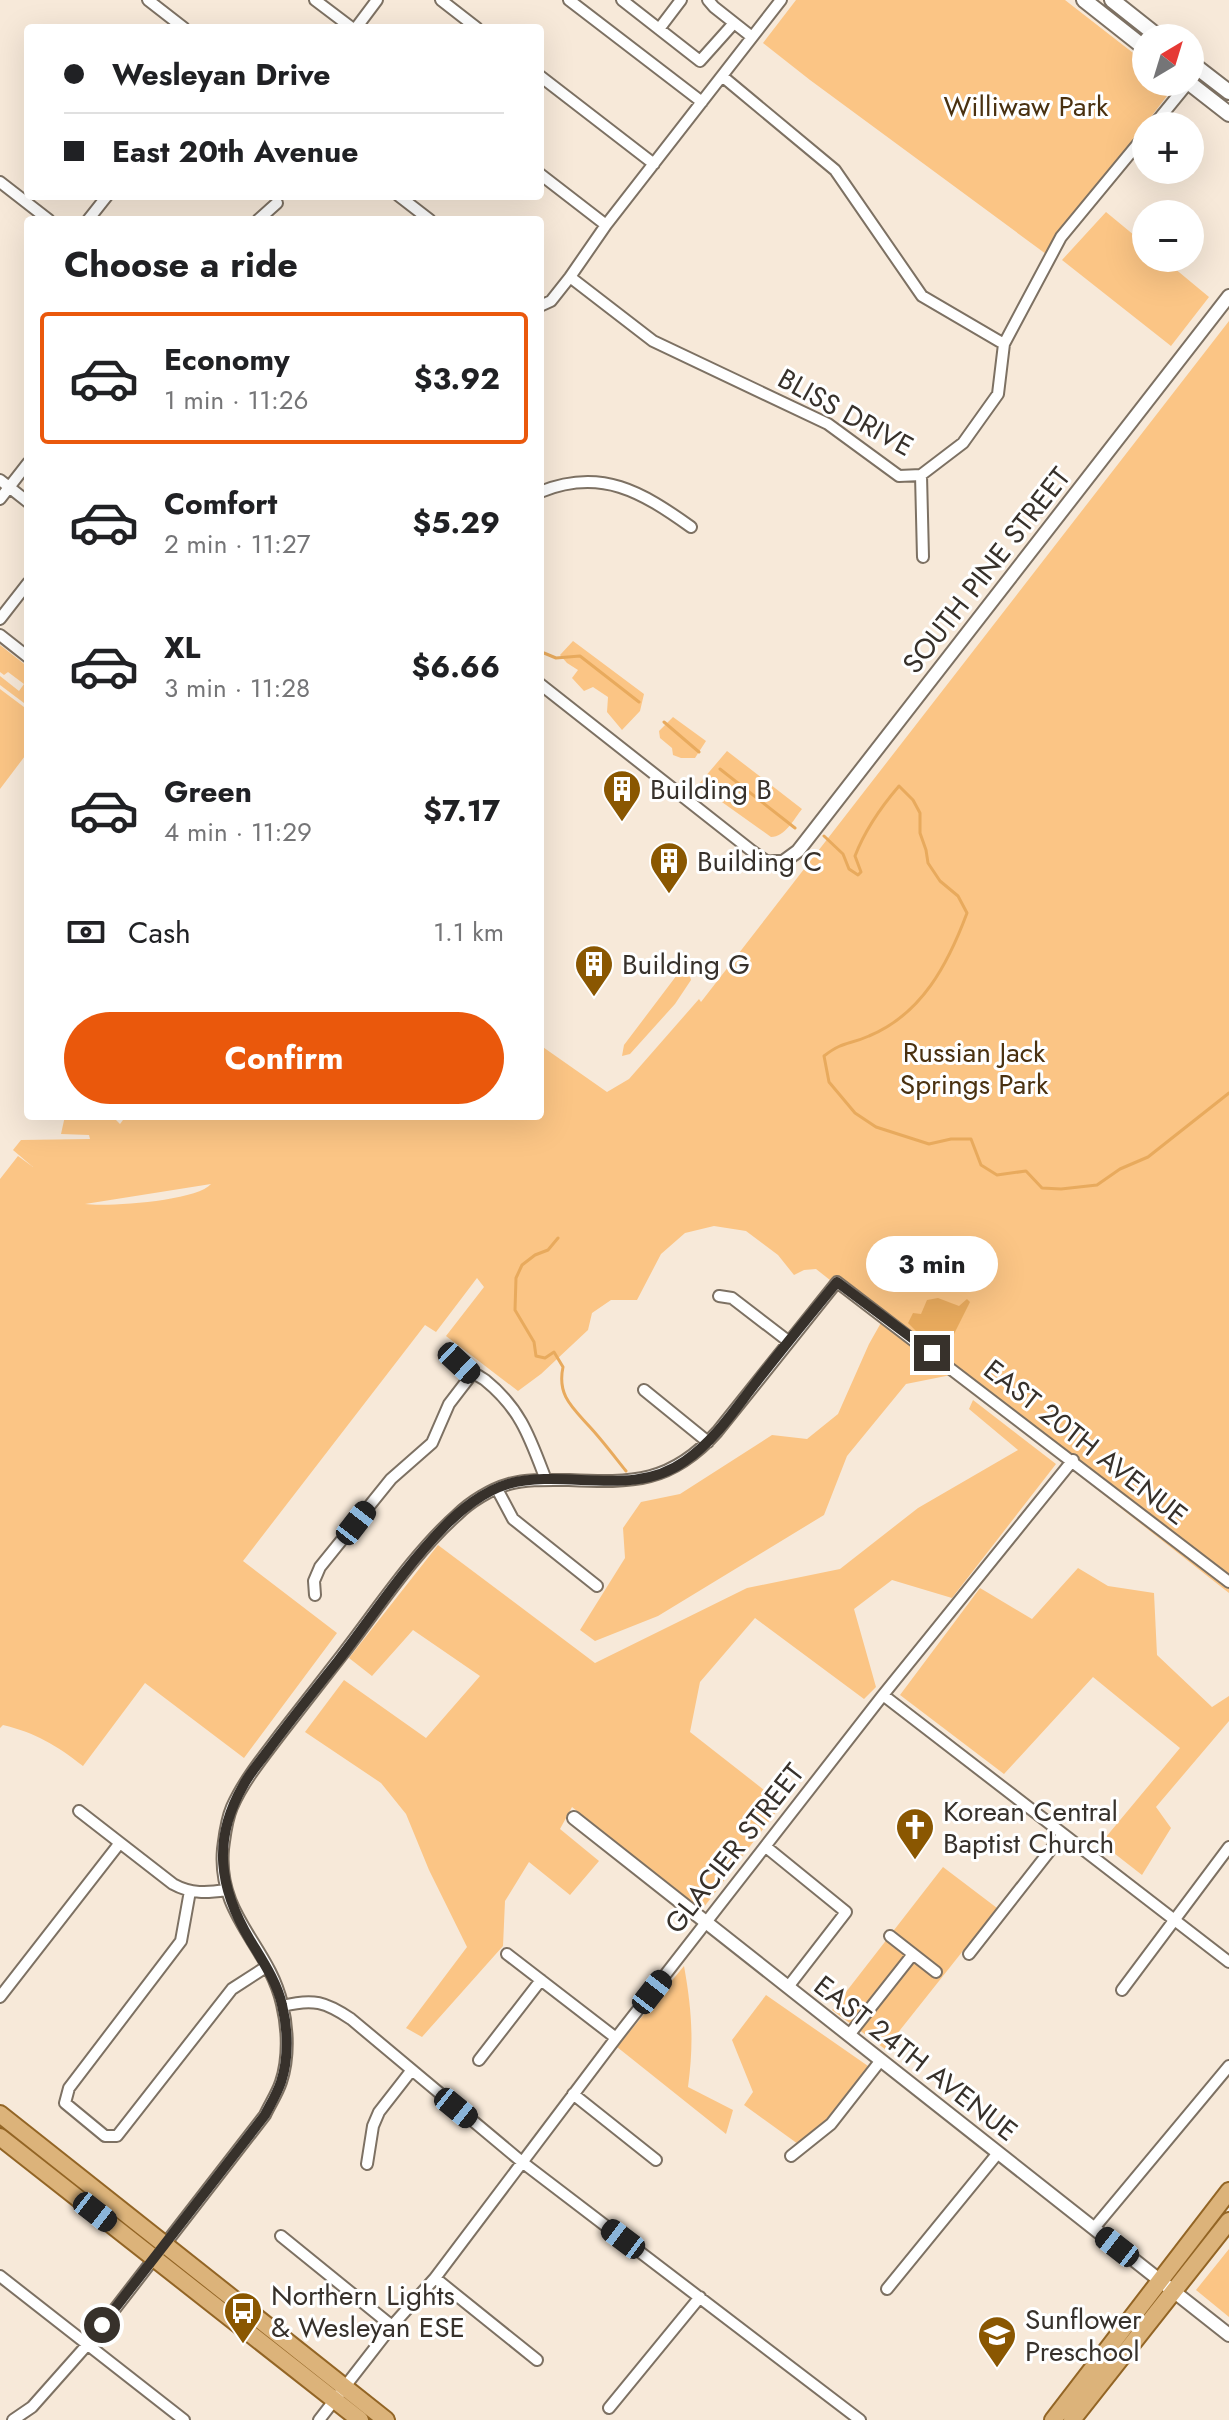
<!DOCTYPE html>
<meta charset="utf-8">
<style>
body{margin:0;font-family:Jost,sans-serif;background:#f6f6f6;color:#202124;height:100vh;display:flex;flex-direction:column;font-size:30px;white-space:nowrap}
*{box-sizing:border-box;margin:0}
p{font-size:26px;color:#757577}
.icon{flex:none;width:44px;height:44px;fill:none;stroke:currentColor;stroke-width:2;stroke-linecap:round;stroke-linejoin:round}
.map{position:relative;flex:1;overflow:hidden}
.sheet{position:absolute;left:24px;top:216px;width:520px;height:904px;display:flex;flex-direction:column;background:#fff;border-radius:8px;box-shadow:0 8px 32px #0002}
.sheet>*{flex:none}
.banner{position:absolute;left:24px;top:24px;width:520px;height:176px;border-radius:8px;box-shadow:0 8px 32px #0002;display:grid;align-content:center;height:176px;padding:0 40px;background:#fff}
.needle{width:52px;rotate:38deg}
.fabs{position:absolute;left:1132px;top:24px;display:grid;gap:16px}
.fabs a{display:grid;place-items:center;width:72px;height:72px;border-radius:50%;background:#fff;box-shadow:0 8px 32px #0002;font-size:40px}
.end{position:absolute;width:36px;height:36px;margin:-18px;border:10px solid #37312b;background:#fff;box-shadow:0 0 0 4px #fff}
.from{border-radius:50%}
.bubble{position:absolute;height:56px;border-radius:28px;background:#fff;box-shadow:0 8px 32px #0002;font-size:26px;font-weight:700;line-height:56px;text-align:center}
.car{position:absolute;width:24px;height:48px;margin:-24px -12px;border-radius:10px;box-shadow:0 0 6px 2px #0007;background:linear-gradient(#222 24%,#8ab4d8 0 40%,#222 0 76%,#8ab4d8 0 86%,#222 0)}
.banner b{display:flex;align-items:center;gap:28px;height:76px;font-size:30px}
.banner b+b{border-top:2px solid #e0e0e0}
.banner i{width:20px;height:20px;background:#202124}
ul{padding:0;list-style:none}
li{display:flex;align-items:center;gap:24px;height:132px;margin:0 16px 12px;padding:0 24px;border:4px solid transparent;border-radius:8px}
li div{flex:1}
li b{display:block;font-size:30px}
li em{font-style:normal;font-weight:700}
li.active{border-color:#ea580c}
li>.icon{width:72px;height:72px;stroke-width:1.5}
h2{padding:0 40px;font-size:36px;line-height:96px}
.pay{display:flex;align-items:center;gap:20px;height:88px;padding:0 40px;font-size:30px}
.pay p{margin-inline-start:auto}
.button{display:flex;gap:16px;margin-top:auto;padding:16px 40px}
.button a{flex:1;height:92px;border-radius:48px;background:#ea580c;color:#fff;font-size:32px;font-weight:700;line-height:92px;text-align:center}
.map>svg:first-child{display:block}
.green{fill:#fbc585;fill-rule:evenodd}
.water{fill:#e8aa5d}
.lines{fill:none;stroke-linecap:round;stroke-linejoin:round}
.stream{stroke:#e8aa5d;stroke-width:3}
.minor-casing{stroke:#7d7163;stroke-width:14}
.tertiary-casing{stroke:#7d7163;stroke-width:16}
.secondary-casing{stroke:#7d7163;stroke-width:18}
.primary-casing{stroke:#936525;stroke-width:20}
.minor{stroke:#fff;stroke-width:10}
.tertiary{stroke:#fff;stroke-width:12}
.secondary{stroke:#fff;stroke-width:14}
.primary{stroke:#dcb37a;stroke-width:16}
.route{stroke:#37312b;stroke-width:10}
.labels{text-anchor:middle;stroke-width:6;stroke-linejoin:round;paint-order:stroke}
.park-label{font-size:28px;fill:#4a3110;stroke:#fff}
.street-label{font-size:28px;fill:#37312b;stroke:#fff}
.poi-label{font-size:28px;fill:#37312b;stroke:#fff;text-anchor:start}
</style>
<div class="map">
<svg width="1229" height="2420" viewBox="0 0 1229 2420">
<rect width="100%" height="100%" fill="#f7e9d9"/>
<!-- green -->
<path class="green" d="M 796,0 L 1065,0 L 1146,63 L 1146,82 L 1169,82 L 1173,88 L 1046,254 L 810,80 L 763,43 Z
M 1106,212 L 1146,245 L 1146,258 L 1162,258 L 1209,297 L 1171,346 L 1062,260 Z
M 1229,321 L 1229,1593 L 951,1375 L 906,1384 L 847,1456 L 824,1515 L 658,1616 L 595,1641 L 580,1630 L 625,1558 L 623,1528 L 641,1502 L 680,1494 L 772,1435 L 807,1439 L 838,1414 L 869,1344 L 882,1321 L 816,1269 L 804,1270 L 794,1275 L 778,1255 L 746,1231 L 714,1226 L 685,1233 L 661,1254 L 637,1300 L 611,1300 L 592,1313 L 588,1330 L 541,1374 L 518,1391 L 446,1336 L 484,1287 L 477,1278 L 436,1332 L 425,1325 L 243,1561 L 337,1633 L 244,1758 L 145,1683 L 83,1766 C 56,1745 36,1733 3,1725 L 0,1728 L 0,1179 L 18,1156 L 33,1167 L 13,1150 L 21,1140 L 90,1139 L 89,1135 L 61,1134 L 65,1116 L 119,1116 L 116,1120 L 120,1124 L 126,1116 L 540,1116 L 540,1045 L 607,1092 L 629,1079 L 699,999 L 701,1002 ZM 211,1184 C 197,1201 108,1207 85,1204 Z
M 573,641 L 644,694 L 640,711 L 622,730 L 607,712 L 608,697 L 593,687 L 584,691 L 572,678 L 578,670 L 567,663 L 560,655 Z
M 0,645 L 28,667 L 28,706 L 0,685 L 0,676 L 19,691 L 24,684 L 8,672 L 4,675 L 0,672 Z
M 0,689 L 28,710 L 28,752 L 0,789 Z
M 673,717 L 706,741 L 695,758 L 681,758 L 673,755 L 672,748 L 660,738 L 659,731 Z
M 727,751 L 802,809 C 794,819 785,837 771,837 L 698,785 Z
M 686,963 L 691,980 L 675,1004 L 630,1054 L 622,1056 L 624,1045 Z
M 973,1400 L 1056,1464 L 952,1598 L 892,1580 L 854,1609 L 876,1687 L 864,1699 L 755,1618 L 700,1682 L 690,1732 L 782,1804 L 701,1911 L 572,1807 L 560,1829 L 599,1861 L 570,1895 L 529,1862 L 505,1901 L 503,1946 L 422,2037 L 406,2028 L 467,1947 L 429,1870 L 406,1814 L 381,1783 L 305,1732 L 344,1680 L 426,1738 L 480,1676 L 413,1630 L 372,1676 L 349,1658 L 438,1545 L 595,1663 L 747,1588 L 840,1569 L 918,1508 L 1018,1450 L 969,1409 Z
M 1078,1568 L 1108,1586 L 1154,1593 L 1157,1655 L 1212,1707 L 1229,1696 L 1229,1721 L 1156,1807 L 1171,1828 L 1142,1875 L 1101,1843 L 1180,1748 L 1093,1677 L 1004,1774 L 900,1695 L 980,1588 L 1032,1619 Z
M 943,1867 L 997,1908 L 885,2049 L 832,2010 Z
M 684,1966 C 692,2010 694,2043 688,2087 L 733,2110 L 726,2134 L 617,2047 Z
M 766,1995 L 868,2066 L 813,2136 L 798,2144 L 744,2105 L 753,2092 L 732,2040 Z
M 1229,2249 L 1229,2317 L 1196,2290 Z"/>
<!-- water -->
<path class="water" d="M 938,1298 L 959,1306 L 967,1299 L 970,1302 L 952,1338 L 938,1353 L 908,1323 L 913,1313 L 921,1314 L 927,1300 Z"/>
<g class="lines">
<!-- stream -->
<path class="stream" d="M 544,653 L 556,658 L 580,656 L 639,702
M 664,722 L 699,752
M 720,769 L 795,828
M 824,836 L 843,854 L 849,869 L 858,875 L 861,872 L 855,856 C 865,830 881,807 899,786 L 913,800 L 920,813 L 920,833 L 926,850 L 928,863 L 940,881 L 958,896 L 967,913 C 948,964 922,1014 869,1036 C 849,1045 843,1041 824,1056 L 829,1082 L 855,1113 L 876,1127 L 929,1144 L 951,1139 L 971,1139 L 981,1165 L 997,1175 L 1026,1171 L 1042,1188 L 1061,1189 L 1097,1185 L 1120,1169 L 1148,1157 L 1229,1093
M 558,1238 L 548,1250 L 535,1255 L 522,1265 L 516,1278 L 515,1310 L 534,1342 L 536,1356 L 545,1358 L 554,1352 L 563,1367 C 557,1395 572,1407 589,1426 C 602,1440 614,1456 626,1471"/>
<defs>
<path id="minor" d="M 148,0 L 184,28
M 315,0 L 352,28
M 441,0 L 477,28
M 569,0 L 702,102
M 622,0 L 700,61 L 734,23
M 708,0 L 714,7 L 752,37
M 356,28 L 377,0
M 659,29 L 681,0
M 540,76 L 654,164
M 722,76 L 835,170 L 922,296 L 1004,344
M 1153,126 L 1189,82
M 540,174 L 606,225
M 0,182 L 49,220
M 399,196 L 430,220
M 88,220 L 107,196
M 258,220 L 277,203
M 570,277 L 653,341 L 828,424 L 899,476 L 921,475 L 963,443 L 998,394 L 1004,344 L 1061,237 L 1146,134
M 540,306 L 551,301 L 570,277 L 606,225 L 781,0
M 921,475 L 923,557
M 0,480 L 28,502
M 540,492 C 601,467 642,492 691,527
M 0,499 L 28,463
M 0,619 L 28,583
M 0,635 L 28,657
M 540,684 L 752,851 L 766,861 L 774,862
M 719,1296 L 732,1298 L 788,1341
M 459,1363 C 467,1370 476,1374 485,1380 C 521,1409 530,1438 546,1480
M 644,1390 L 708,1442
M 497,1489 L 513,1519 L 597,1586
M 315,1595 L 314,1581 L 320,1567 L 391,1479 L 432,1443 L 449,1404 L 472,1374
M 883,1695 L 1229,1962
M 79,1811 L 173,1884 C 191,1894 207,1893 226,1890
M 766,1847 L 846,1912 L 788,1987
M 190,1891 L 181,1941 L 69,2088 L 65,2103 L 105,2136 L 117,2136 L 232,1989 L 266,1967
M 890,1936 L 936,1972
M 507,1954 L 616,2038
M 969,1954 L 1063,1834
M 1122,1990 L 1229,1847
M 0,1997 L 119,1844
M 283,2006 C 313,1998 326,2002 351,2019 L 522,2162 L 860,2420
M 849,2035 L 913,1954
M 479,2060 L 541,1980
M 573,2094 L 656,2160
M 791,2156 L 831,2124 L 881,2060
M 367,2164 L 373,2126 L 379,2112 L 411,2071
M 1094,2228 L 1229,2066
M 281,2236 L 392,2326
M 0,2276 L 184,2420
M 435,2278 L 537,2360
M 887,2289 L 998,2153
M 609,2408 L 700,2297
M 13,2420 L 32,2407 L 87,2345 L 265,2115 C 270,2104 277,2094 281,2082 C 289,2058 288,2029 282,2004 C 269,1946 217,1916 223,1849 C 225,1834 226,1821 232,1807 C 244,1780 264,1756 282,1732 C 302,1706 322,1681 342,1655 C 377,1610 414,1553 457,1515 C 470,1502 491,1489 509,1484 C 528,1479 549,1480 569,1480 C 633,1483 671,1483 717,1432 L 837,1282 L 1229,1582
M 319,2420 L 392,2326 L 435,2278 L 616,2038 L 883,1695 L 1073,1460"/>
<path id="tertiary" d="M 774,862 L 783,862 L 798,851 L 1229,296
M 574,1818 L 1229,2335"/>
<path id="secondary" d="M 1084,0 L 1146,49
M 1112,0 L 1160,38
M 1190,62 L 1229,92
M 1188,82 L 1229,114"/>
<path id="primary" d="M 0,2114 L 386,2420
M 0,2137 L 360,2420
M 1053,2420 L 1229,2191
M 1072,2420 L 1229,2221"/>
</defs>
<!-- minor casing -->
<use href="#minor" class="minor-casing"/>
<!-- tertiary casing -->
<use href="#tertiary" class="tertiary-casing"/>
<!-- secondary casing -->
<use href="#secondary" class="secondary-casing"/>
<!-- primary casing -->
<use href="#primary" class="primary-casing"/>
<!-- minor -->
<use href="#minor" class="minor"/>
<!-- tertiary -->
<use href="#tertiary" class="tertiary"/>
<!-- secondary -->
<use href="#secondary" class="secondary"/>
<!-- primary -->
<use href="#primary" class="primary"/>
</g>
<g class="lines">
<!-- route -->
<path class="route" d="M 102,2325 L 265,2115 C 270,2105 277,2094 281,2082 C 289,2058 288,2029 282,2005 C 277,1982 262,1960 250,1940 C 219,1888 212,1840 243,1786 C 249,1774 259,1763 267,1752 C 290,1721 314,1691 338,1661 C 372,1617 404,1568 443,1528 C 460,1510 484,1491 508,1484 C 566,1468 632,1499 685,1461 C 714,1441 733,1412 754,1385 C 781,1350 809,1316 837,1282 L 932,1353"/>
</g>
<!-- icons -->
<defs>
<symbol id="building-pin" viewBox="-11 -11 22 30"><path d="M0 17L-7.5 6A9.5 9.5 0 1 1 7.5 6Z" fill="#8a5701" stroke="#fff"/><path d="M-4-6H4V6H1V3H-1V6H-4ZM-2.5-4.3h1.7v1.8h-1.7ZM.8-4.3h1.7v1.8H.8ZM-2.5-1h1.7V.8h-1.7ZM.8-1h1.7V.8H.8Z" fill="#fff"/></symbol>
<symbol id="church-pin" viewBox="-11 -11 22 30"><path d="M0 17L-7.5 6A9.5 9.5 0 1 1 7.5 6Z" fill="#8a5701" stroke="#fff"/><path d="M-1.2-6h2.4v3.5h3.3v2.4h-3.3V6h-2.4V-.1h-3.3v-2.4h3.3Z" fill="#fff"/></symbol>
<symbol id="bus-pin" viewBox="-11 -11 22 30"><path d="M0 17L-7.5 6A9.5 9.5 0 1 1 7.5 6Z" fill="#8a5701" stroke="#fff"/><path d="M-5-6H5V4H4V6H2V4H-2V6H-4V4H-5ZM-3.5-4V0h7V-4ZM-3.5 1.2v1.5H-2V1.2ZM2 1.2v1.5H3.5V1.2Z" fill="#fff"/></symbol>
<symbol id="school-pin" viewBox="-11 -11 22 30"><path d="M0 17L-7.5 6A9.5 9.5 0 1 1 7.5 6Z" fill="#8a5701" stroke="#fff"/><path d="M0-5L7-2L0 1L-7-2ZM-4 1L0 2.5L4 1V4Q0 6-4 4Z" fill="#fff"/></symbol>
</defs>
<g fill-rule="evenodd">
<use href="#building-pin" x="600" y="767" width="44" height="60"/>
<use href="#building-pin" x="647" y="839" width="44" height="60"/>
<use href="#building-pin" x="572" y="942" width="44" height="60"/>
<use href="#church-pin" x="893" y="1805" width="44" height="60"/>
<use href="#bus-pin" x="221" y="2289" width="44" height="60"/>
<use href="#school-pin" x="975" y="2313" width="44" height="60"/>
</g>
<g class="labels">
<!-- park labels -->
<g class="park-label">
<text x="1026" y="116">Williwaw Park</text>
<text x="974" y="1062">Russian Jack<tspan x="974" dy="32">Springs Park</tspan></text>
</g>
<!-- street labels -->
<g class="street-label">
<text transform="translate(846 412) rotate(29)" y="10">BLISS DRIVE</text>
<text transform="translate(986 570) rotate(-52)" y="10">SOUTH PINE STREET</text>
<text transform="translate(1086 1442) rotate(38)" y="10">EAST 20TH AVENUE</text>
<text transform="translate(734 1848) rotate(-52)" y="10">GLACIER STREET</text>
<text transform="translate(916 2058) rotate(38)" y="10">EAST 24TH AVENUE</text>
</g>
<!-- poi labels -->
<g class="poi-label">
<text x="650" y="799">Building B</text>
<text x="697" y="871">Building C</text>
<text x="622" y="974">Building G</text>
<text x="943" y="1821">Korean Central<tspan x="943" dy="32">Baptist Church</tspan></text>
<text x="271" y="2305">Northern Lights<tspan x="271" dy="32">&amp; Wesleyan ESE</tspan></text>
<text x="1025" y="2329">Sunflower<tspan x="1025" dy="32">Preschool</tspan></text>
</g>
</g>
</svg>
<div class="fabs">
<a><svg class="needle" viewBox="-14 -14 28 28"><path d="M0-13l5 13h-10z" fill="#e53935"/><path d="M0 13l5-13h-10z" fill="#757577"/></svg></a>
<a>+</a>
<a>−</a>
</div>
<i class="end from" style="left:102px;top:2325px"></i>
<i class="end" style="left:932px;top:1353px"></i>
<div class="bubble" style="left:866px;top:1236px;width:132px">3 min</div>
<i class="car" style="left:459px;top:1363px;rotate:133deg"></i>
<i class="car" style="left:356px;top:1523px;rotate:38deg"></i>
<i class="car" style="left:652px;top:1992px;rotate:38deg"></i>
<i class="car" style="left:456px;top:2108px;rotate:129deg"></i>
<i class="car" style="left:95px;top:2212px;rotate:128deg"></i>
<i class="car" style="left:623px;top:2239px;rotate:307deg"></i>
<i class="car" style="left:1117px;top:2247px;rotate:308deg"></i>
<div class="banner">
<b><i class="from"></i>Wesleyan Drive</b>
<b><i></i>East 20th Avenue</b>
</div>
<section class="sheet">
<h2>Choose a ride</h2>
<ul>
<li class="active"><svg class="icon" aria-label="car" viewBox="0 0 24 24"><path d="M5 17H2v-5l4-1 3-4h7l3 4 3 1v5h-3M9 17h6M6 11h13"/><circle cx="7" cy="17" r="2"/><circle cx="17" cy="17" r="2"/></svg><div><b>Economy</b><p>1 min · 11:26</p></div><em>$3.92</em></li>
<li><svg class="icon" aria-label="car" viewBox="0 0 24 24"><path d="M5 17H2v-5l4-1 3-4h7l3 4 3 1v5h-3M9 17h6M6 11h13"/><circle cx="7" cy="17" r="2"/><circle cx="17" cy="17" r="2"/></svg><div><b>Comfort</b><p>2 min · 11:27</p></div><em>$5.29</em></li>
<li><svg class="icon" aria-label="car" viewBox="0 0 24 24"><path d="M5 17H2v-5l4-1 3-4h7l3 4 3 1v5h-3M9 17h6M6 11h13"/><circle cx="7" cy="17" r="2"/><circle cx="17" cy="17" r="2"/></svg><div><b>XL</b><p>3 min · 11:28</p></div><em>$6.66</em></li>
<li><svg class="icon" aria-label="car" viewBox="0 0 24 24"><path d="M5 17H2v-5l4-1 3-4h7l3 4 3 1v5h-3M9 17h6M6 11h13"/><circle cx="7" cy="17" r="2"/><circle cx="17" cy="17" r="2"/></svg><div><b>Green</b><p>4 min · 11:29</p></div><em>$7.17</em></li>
</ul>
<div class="pay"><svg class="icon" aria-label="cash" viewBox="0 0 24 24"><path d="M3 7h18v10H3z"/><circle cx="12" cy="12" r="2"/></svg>Cash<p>1.1 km</p></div>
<div class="button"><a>Confirm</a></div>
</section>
</div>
